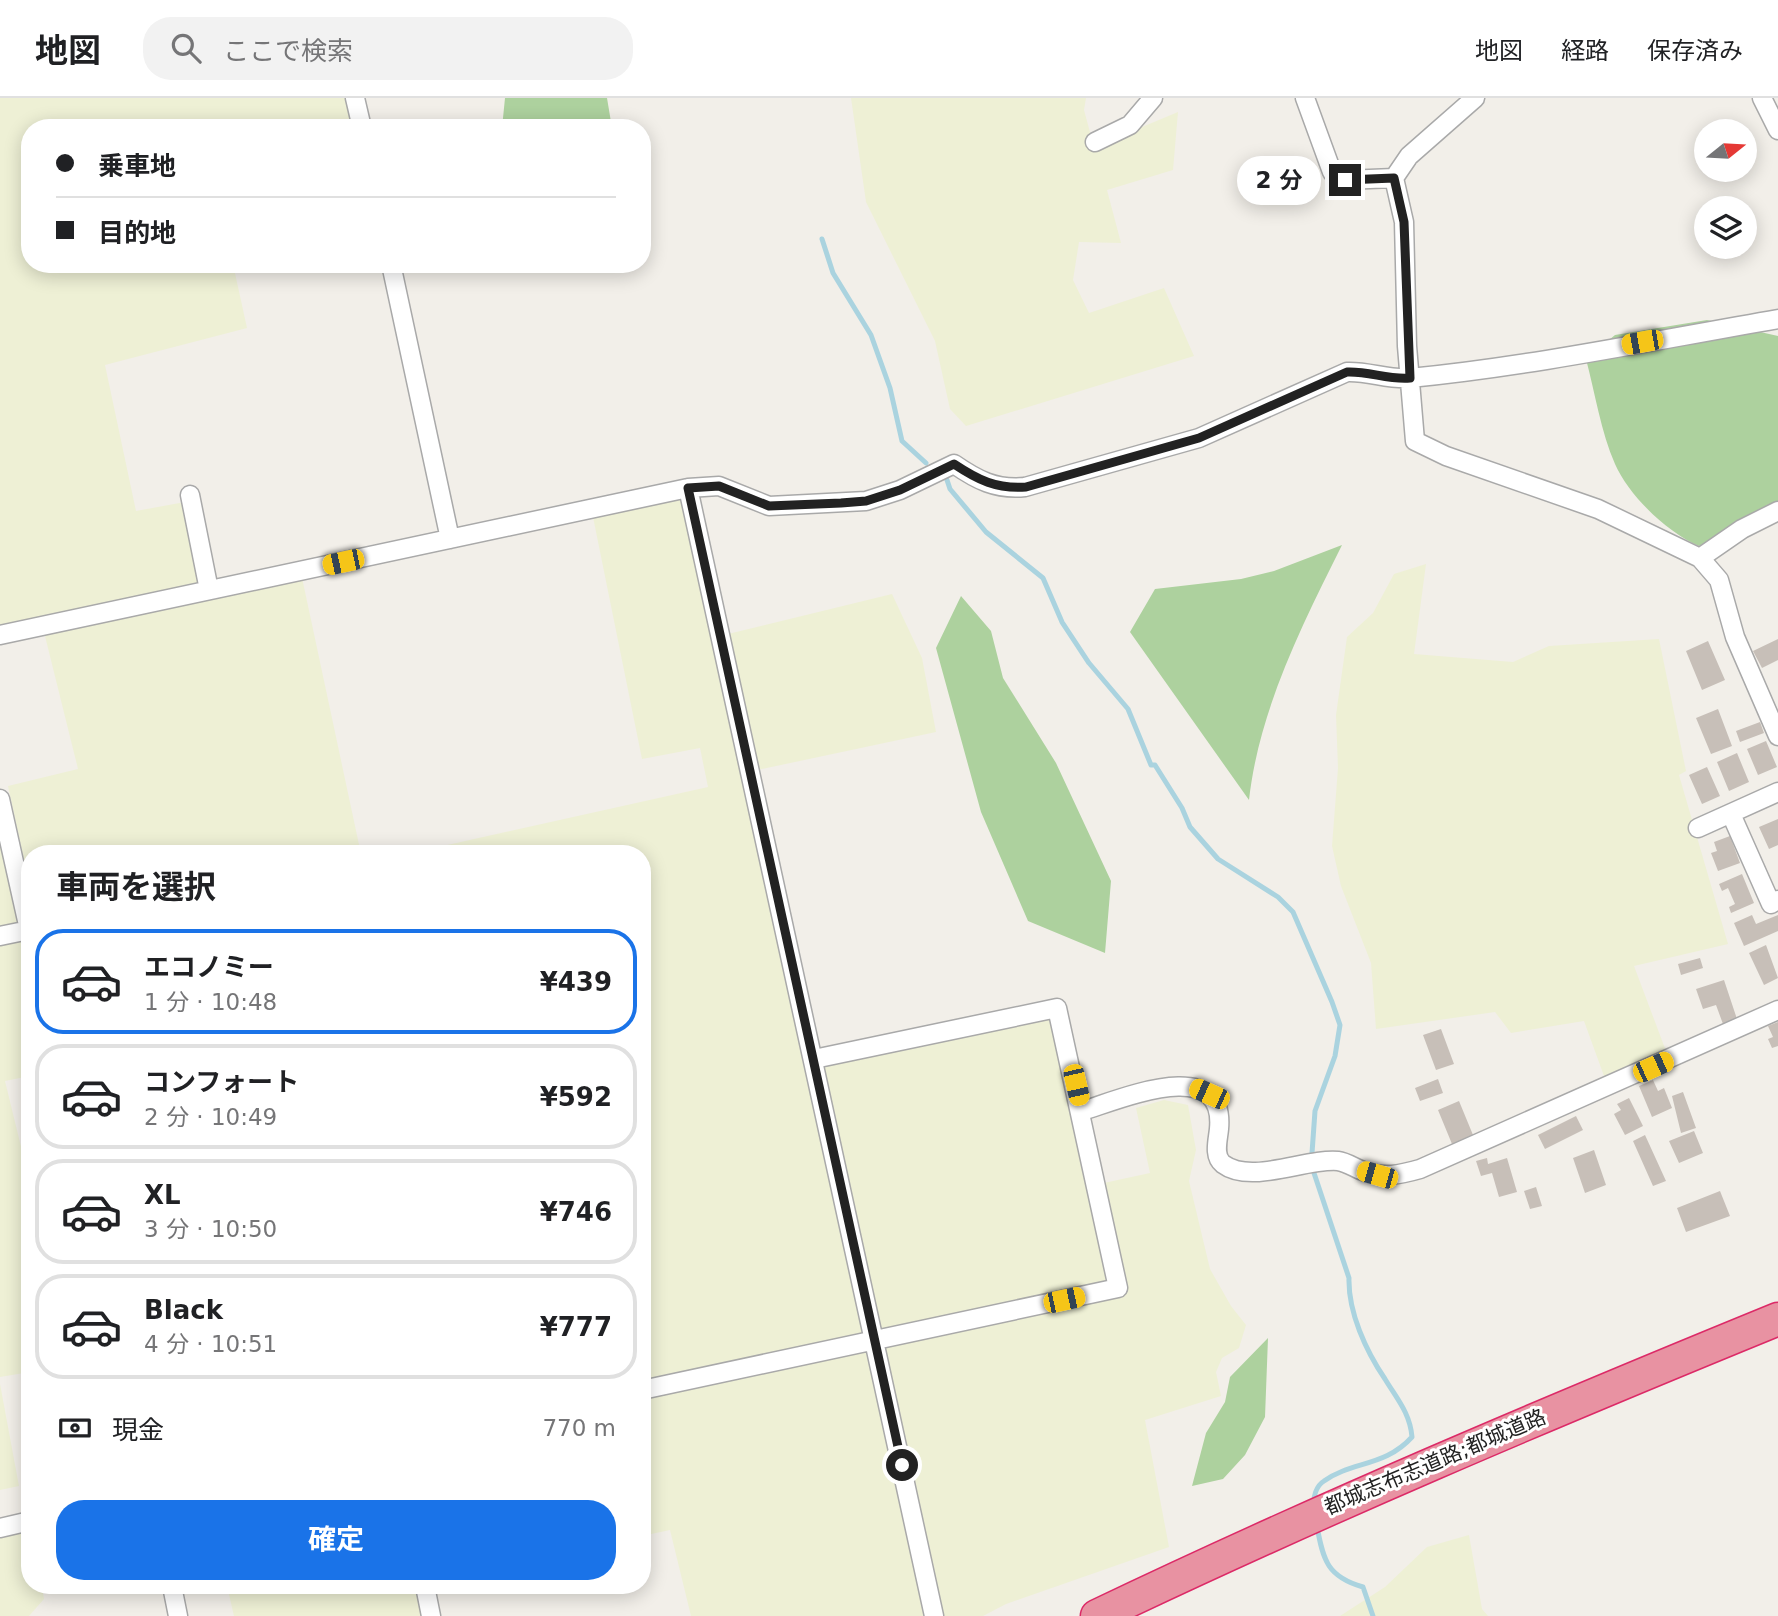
<!DOCTYPE html>
<html lang="ja">
<meta charset="utf-8">
<style>
body{margin:0;font-family:"DejaVu Sans","Noto Sans JP",sans-serif;background:#f2f2f2;color:#202124;height:100vh;display:flex;flex-direction:column;font-size:26px;white-space:nowrap}
*{box-sizing:border-box;margin:0}
p{font-size:23px;color:#757577}
.icon{flex:none;width:38px;height:38px;fill:none;stroke:currentColor;stroke-width:2;stroke-linecap:round;stroke-linejoin:round}
.map{position:relative;flex:1;overflow:hidden}
.sheet{position:absolute;left:21px;top:747px;width:630px;height:749px;display:flex;flex-direction:column;background:#fff;border-radius:28px;box-shadow:0 4px 18px #0003}
.sheet>*{flex:none}
.top-card{position:absolute;left:21px;top:21px;width:630px;height:154px;border-radius:28px;box-shadow:0 4px 18px #0003;display:grid;align-content:center;height:154px;padding:0 35px;background:#fff}
.needle{width:46px;rotate:72deg}
.fabs{position:absolute;left:1694px;top:21px;display:grid;gap:14px}
.fabs a{display:grid;place-items:center;width:63px;height:63px;border-radius:50%;background:#fff;box-shadow:0 4px 18px #0003;font-size:35px}
.end{position:absolute;width:32px;height:32px;margin:-16px;border:9px solid #222;background:#fff;box-shadow:0 0 0 4px #fff}
.from{border-radius:50%}
.bubble{position:absolute;height:49px;border-radius:24px;background:#fff;box-shadow:0 4px 18px #0003;font-size:23px;font-weight:700;line-height:49px;text-align:center}
.car{position:absolute;width:21px;height:42px;margin:-21px -10px;border-radius:9px;box-shadow:0 0 5px 2px #0007;background:linear-gradient(#f5c518 24%,#345 0 40%,#f5c518 0 76%,#345 0 86%,#f5c518 0)}
.top-card b{display:flex;align-items:center;gap:24px;height:66px;font-size:26px}
.top-card b+b{border-top:2px solid #e0e0e0}
.top-card i{width:18px;height:18px;background:#202124}
ul{padding:0;list-style:none}
li{display:flex;align-items:center;gap:21px;height:105px;margin:0 14px 10px;padding:0 21px;border:4px solid #e0e0e0;border-radius:28px}
li div{flex:1}
li b{display:block;font-size:26px}
li em{font-style:normal;font-weight:700}
li.active{border-color:#1a73e8}
li>.icon{width:63px;height:63px;stroke-width:1.5}
h2{padding:0 35px;font-size:32px;line-height:84px}
.pay{display:flex;align-items:center;gap:18px;height:77px;padding:0 35px;font-size:26px}
.pay p{margin-inline-start:auto}
.button{display:flex;gap:14px;margin-top:auto;padding:14px 35px}
.button a{flex:1;height:80px;border-radius:28px;background:#1a73e8;color:#fff;font-size:28px;font-weight:700;line-height:80px;text-align:center}
header{display:flex;align-items:center;gap:42px;box-sizing:border-box;height:98px;padding:0 35px;background:#fff;border-bottom:2px solid #e0e0e0}
header strong{font-size:33px}
nav{display:flex;gap:38px;margin-inline-start:auto;font-size:24px}
.search{width:490px;height:63px;background:#f2f2f2;display:flex;align-items:center;gap:18px;box-sizing:border-box;padding:0 24px;border-radius:28px;color:#757577;font-size:26px}
.map>svg:first-child{display:block}
.farmland{fill:#eef0d5}
.forest{fill:#add19e}
.lines{fill:none;stroke-linecap:round;stroke-linejoin:round}
.stream{stroke:#aad3df;stroke-width:5}
.building{fill:#c7bfb8}
.street-casing{stroke:#a9a9a9;stroke-width:21}
.highway-casing{stroke:#dc2a67;stroke-width:35}
.street{stroke:#fff;stroke-width:18}
.highway{stroke:#e892a2;stroke-width:32}
.route{stroke:#222;stroke-width:9}
.labels{text-anchor:middle;stroke-width:6;stroke-linejoin:round;paint-order:stroke}
.street-label{font-size:21px;fill:#222;stroke:#fff}
</style>
<header>
<strong>地図</strong>
<div class="search"><svg class="icon" aria-label="search" viewBox="0 0 24 24"><circle cx="10" cy="10" r="6"/><path d="M15 15l6 6"/></svg>ここで検索</div>
<nav><a>地図</a><a>経路</a><a>保存済み</a></nav>
</header>
<div class="map">
<svg width="1778" height="1518" viewBox="0 0 1778 1518">
<rect width="100%" height="100%" fill="#f2efe9"/>
<!-- farmland -->
<path class="farmland" d="M 0,0 L 351,0 L 358,30 L 30,30 L 30,166 L 233,166 L 247,230 L 105,267 L 136,413 L 185,404 L 202,487 L 0,531 Z
M 851,0 L 1086,0 L 1084,12 L 1094,49 L 1178,14 L 1173,72 L 1107,92 L 1121,145 L 1079,144 L 1073,182 L 1089,215 L 1164,190 L 1194,258 L 966,328 L 950,311 L 935,243 L 866,104 Z
M 685,398 L 728,536 L 892,496 L 922,560 L 936,634 L 748,674 L 809,966 L 1054,915 L 1090,1088 L 1150,1075 L 1136,1010 L 1164,1002 L 1188,1007 L 1196,1052 L 1189,1083 L 1210,1171 L 1231,1208 L 1246,1227 L 1239,1250 L 1222,1260 L 1216,1274 L 1221,1298 L 1145,1322 L 1169,1449 L 1006,1506 L 983,1518 L 691,1518 L 670,1432 L 642,1438 L 642,756 L 407,756 L 708,689 L 700,650 L 642,661 L 593,419 Z
M 1426,466 L 1414,556 L 1513,564 L 1549,548 L 1659,541 L 1686,673 L 1679,677 L 1728,846 L 1634,868 L 1666,953 L 1604,978 L 1584,923 L 1511,935 L 1495,914 L 1376,931 L 1371,865 L 1341,788 L 1332,748 L 1338,670 L 1336,617 L 1347,539 L 1373,515 L 1394,476 Z
M 301,475 L 361,756 L 30,756 L 30,790 L 8,688 L 78,671 L 43,530 Z
M 0,745 L 30,879 L 30,978 L 5,983 L 25,1065 L 30,1065 L 30,1274 L 0,1279 Z
M 0,1286 L 19,1388 L 0,1392 Z
M 30,1429 L 30,1488 L 42,1488 L 44,1501 L 29,1518 L 0,1518 L 0,1436 Z
M 1469,1437 L 1482,1511 L 1488,1518 L 1340,1518 L 1385,1489 L 1427,1449 Z
M 227,1488 L 423,1488 L 424,1518 L 234,1518 Z"/>
<!-- forest -->
<path class="forest" d="M 505,0 L 607,0 L 612,30 L 502,30 Z
M 1707,222 L 1778,238 L 1778,407 L 1699,448 C 1668,435 1629,398 1615,366 C 1601,334 1595,295 1586,261 L 1615,237 Z
M 1342,447 C 1302,527 1259,612 1249,702 L 1130,534 L 1155,491 L 1241,481 L 1274,473 Z
M 961,498 L 991,533 L 1003,580 L 1056,665 L 1111,783 L 1105,855 L 1028,823 L 981,714 L 936,550 Z
M 1268,1240 L 1265,1319 L 1245,1357 L 1223,1381 L 1192,1388 L 1206,1335 L 1225,1304 L 1230,1279 Z"/>
<g class="lines">
<!-- stream -->
<path class="stream" d="M 822,141 L 833,175 L 871,237 L 890,290 L 902,343 L 926,365
M 946,379 L 950,391 L 986,434 L 1043,480 L 1062,524 L 1089,565 L 1128,611 L 1151,667 L 1155,667 L 1182,710 L 1190,729 L 1218,761 L 1278,799 L 1293,814 L 1332,904 L 1340,927 L 1335,958 L 1315,1013 L 1312,1055
M 1314,1075 L 1349,1180 C 1348,1214 1366,1253 1385,1281 C 1397,1301 1410,1315 1412,1339 C 1385,1369 1352,1363 1324,1383 C 1316,1388 1313,1399 1314,1408
M 1317,1428 C 1323,1463 1328,1479 1363,1489 L 1373,1518"/>
</g>
<!-- building -->
<path class="building" d="M 1778,541 L 1778,562 L 1762,570 L 1753,553 Z
M 1708,543 L 1725,582 L 1702,592 L 1686,553 Z
M 1718,611 L 1732,648 L 1711,656 L 1696,620 Z
M 1760,624 L 1764,635 L 1740,644 L 1736,633 Z
M 1766,643 L 1777,669 L 1758,677 L 1747,651 Z
M 1737,655 L 1749,684 L 1729,693 L 1717,664 Z
M 1707,669 L 1720,698 L 1702,706 L 1689,677 Z
M 1778,721 L 1778,747 L 1769,751 L 1759,729 Z
M 1730,738 L 1740,765 L 1718,773 L 1711,755 L 1717,753 L 1714,744 Z
M 1742,776 L 1754,805 L 1731,815 L 1729,809 L 1735,806 L 1728,790 L 1722,793 L 1719,786 Z
M 1752,817 L 1756,826 L 1778,817 L 1778,833 L 1744,848 L 1734,825 Z
M 1766,847 L 1778,880 L 1764,887 L 1749,855 Z
M 1700,860 L 1703,870 L 1681,877 L 1678,866 Z
M 1724,882 L 1737,921 L 1723,926 L 1716,907 L 1703,911 L 1696,891 Z
M 1778,924 L 1778,948 L 1772,950 L 1768,941 L 1773,939 L 1768,928 Z
M 1441,931 L 1454,966 L 1436,972 L 1423,937 Z
M 1438,981 L 1443,995 L 1420,1003 L 1415,990 Z
M 1653,982 L 1658,993 L 1664,990 L 1672,1010 L 1652,1019 L 1639,988 Z
M 1683,994 L 1696,1030 L 1681,1035 L 1672,998 Z
M 1629,1000 L 1643,1028 L 1625,1037 L 1614,1016 L 1621,1012 L 1617,1006 Z
M 1459,1003 L 1473,1037 L 1452,1046 L 1438,1012 Z
M 1576,1018 L 1583,1032 L 1545,1051 L 1538,1037 Z
M 1694,1033 L 1703,1055 L 1679,1065 L 1669,1043 Z
M 1645,1037 L 1666,1083 L 1653,1088 L 1633,1043 Z
M 1594,1052 L 1606,1087 L 1585,1095 L 1573,1060 Z
M 1487,1060 L 1488,1066 L 1507,1060 L 1517,1094 L 1499,1099 L 1492,1075 L 1481,1078 L 1476,1063 Z
M 1536,1089 L 1542,1108 L 1530,1111 L 1524,1093 Z
M 1720,1093 L 1730,1118 L 1686,1134 L 1677,1110 Z"/>
<g class="lines">
<defs>
<path id="street" d="M 355,0 L 362,30
M 1305,0 L 1332,74 L 1345,82 L 1394,80
M 1475,0 L 1409,58 L 1394,80 L 1404,124 L 1407,248 L 1415,343 L 1446,358 L 1598,411 L 1700,460 L 1719,482 L 1735,539 L 1778,638
M 1762,0 L 1778,32
M 1095,44 L 1130,27 L 1153,0
M 391,166 L 450,441
M 688,390 L 934,1518
M 190,397 L 209,492
M 1700,460 L 1742,431 L 1778,413
M 0,537 L 688,390 L 719,388 L 769,408 L 866,403 L 900,392 L 954,366 C 977,382 996,392 1025,389 L 1199,340 L 1347,274 C 1369,273 1388,282 1410,280 C 1533,268 1656,242 1778,221
M 0,701 L 30,836
M 1731,716 L 1771,806 L 1778,802
M 1698,730 L 1778,694
M 0,838 L 29,832
M 1082,1013 C 1119,1002 1226,955 1219,1031 C 1218,1042 1213,1058 1223,1066 C 1251,1087 1306,1060 1338,1063 C 1346,1064 1355,1070 1363,1073 C 1384,1080 1399,1077 1420,1071 L 1778,912
M 642,1292 L 1118,1190 L 1057,910 L 814,961
M 0,1430 L 30,1423
M 172,1488 L 178,1518
M 425,1488 L 431,1518"/>
<path id="highway" d="M 1097,1518 C 1321,1411 1548,1315 1778,1221"/>
</defs>
<!-- street casing -->
<use href="#street" class="street-casing"/>
<!-- highway casing -->
<use href="#highway" class="highway-casing"/>
<!-- street -->
<use href="#street" class="street"/>
<!-- highway -->
<use href="#highway" class="highway"/>
</g>
<g class="lines">
<!-- route -->
<path class="route" d="M 902,1367 L 688,390 L 719,388 L 769,408 L 841,405 L 866,403 L 900,392 L 954,366 C 978,382 996,391 1026,389 L 1199,340 L 1347,274 C 1369,273 1388,282 1410,280 L 1404,124 L 1394,80 L 1345,82"/>
</g>
<g class="labels">
<!-- street labels -->
<g class="street-label">
<text transform="translate(1435 1364) rotate(-23)" y="7">都城志布志道路;都城道路</text>
</g>
</g>
</svg>
<div class="fabs">
<a><svg class="needle" viewBox="-14 -14 28 28"><path d="M0-13l5 13h-10z" fill="#e53935"/><path d="M0 13l5-13h-10z" fill="#757577"/></svg></a>
<a><svg class="icon" aria-label="layers" viewBox="0 0 24 24"><path d="M12 4l9 5-9 5-9-5zM3 14l9 5 9-5"/></svg></a>
</div>
<i class="end from" style="left:902px;top:1367px"></i>
<i class="end" style="left:1345px;top:82px"></i>
<div class="bubble" style="left:1237px;top:58px;width:84px">2 分</div>
<i class="car" style="left:1642px;top:244px;rotate:260deg"></i>
<i class="car" style="left:343px;top:464px;rotate:258deg"></i>
<i class="car" style="left:1653px;top:969px;rotate:66deg"></i>
<i class="car" style="left:1076px;top:987px;rotate:167deg"></i>
<i class="car" style="left:1209px;top:996px;rotate:294deg"></i>
<i class="car" style="left:1377px;top:1077px;rotate:286deg"></i>
<i class="car" style="left:1064px;top:1202px;rotate:78deg"></i>
<div class="top-card">
<b><i class="from"></i>乗車地</b>
<b><i></i>目的地</b>
</div>
<section class="sheet">
<h2>車両を選択</h2>
<ul>
<li class="active"><svg class="icon" aria-label="car" viewBox="0 0 24 24"><path d="M5 17H2v-5l4-1 3-4h7l3 4 3 1v5h-3M9 17h6M6 11h13"/><circle cx="7" cy="17" r="2"/><circle cx="17" cy="17" r="2"/></svg><div><b>エコノミー</b><p>1 分 · 10:48</p></div><em>¥439</em></li>
<li><svg class="icon" aria-label="car" viewBox="0 0 24 24"><path d="M5 17H2v-5l4-1 3-4h7l3 4 3 1v5h-3M9 17h6M6 11h13"/><circle cx="7" cy="17" r="2"/><circle cx="17" cy="17" r="2"/></svg><div><b>コンフォート</b><p>2 分 · 10:49</p></div><em>¥592</em></li>
<li><svg class="icon" aria-label="car" viewBox="0 0 24 24"><path d="M5 17H2v-5l4-1 3-4h7l3 4 3 1v5h-3M9 17h6M6 11h13"/><circle cx="7" cy="17" r="2"/><circle cx="17" cy="17" r="2"/></svg><div><b>XL</b><p>3 分 · 10:50</p></div><em>¥746</em></li>
<li><svg class="icon" aria-label="car" viewBox="0 0 24 24"><path d="M5 17H2v-5l4-1 3-4h7l3 4 3 1v5h-3M9 17h6M6 11h13"/><circle cx="7" cy="17" r="2"/><circle cx="17" cy="17" r="2"/></svg><div><b>Black</b><p>4 分 · 10:51</p></div><em>¥777</em></li>
</ul>
<div class="pay"><svg class="icon" aria-label="cash" viewBox="0 0 24 24"><path d="M3 7h18v10H3z"/><circle cx="12" cy="12" r="2"/></svg>現金<p>770 m</p></div>
<div class="button"><a>確定</a></div>
</section>
</div>
